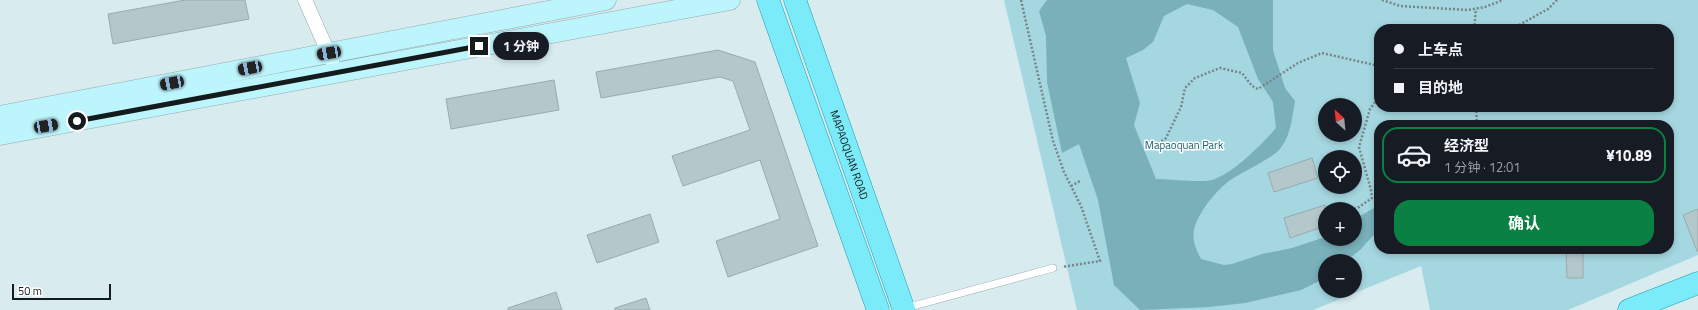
<!DOCTYPE html>
<html lang="zh">
<meta charset="utf-8">
<style>
body{margin:0;font-family:"Titillium Web","Noto Sans SC",sans-serif;background:#20242c;color:#f1f3f6;height:100vh;display:flex;flex-direction:column;font-size:15px;white-space:nowrap}
*{box-sizing:border-box;margin:0}
p{font-size:13px;color:#9ea1a6}
.icon{flex:none;width:22px;height:22px;fill:none;stroke:currentColor;stroke-width:2;stroke-linecap:round;stroke-linejoin:round}
.map{position:relative;flex:1;overflow:hidden}
.drawer{position:absolute;left:1374px;top:120px;width:300px;height:134px;display:flex;flex-direction:column;background:#171b24;border-radius:16px;box-shadow:0 2px 6px #0003}
.drawer>*{flex:none}
.banner{position:absolute;left:1374px;top:24px;width:300px;height:88px;border-radius:16px;box-shadow:0 2px 6px #0003;display:grid;align-content:center;height:88px;padding:0 20px;background:#171b24}
.needle{width:26px;rotate:333deg}
.fabs{position:absolute;left:1318px;top:98px;display:grid;gap:8px}
.fabs a{display:grid;place-items:center;width:44px;height:44px;border-radius:50%;background:#171b24;box-shadow:0 2px 6px #0003;font-size:20px}
.scale{position:absolute;left:12px;bottom:10px;width:99px;box-sizing:border-box;padding-left:4px;border:2px solid #141b1d;border-top:0;font-size:11px;line-height:14px;white-space:nowrap;color:#141b1d;-webkit-text-stroke:3px #fff;paint-order:stroke}
.end{position:absolute;width:18px;height:18px;margin:-9px;border:5px solid #141b1d;background:#fff;box-shadow:0 0 0 2px #fff}
.from{border-radius:50%}
.bubble{position:absolute;height:28px;border-radius:14px;background:#171b24;box-shadow:0 2px 6px #0003;font-size:13px;font-weight:700;line-height:28px;text-align:center}
.car{position:absolute;width:12px;height:24px;margin:-12px -6px;border-radius:5px;box-shadow:0 0 3px 1px #0007;background:linear-gradient(#222 24%,#8ab4d8 0 40%,#222 0 76%,#8ab4d8 0 86%,#222 0)}
.banner b{display:flex;align-items:center;gap:14px;height:38px;font-size:15px}
.banner b+b{border-top:1px solid #363941}
.banner i{width:10px;height:10px;background:#f1f3f6}
ul{padding:7px 0 0;list-style:none}
li{display:flex;align-items:center;gap:12px;height:56px;margin:0 8px 6px;padding:0 12px;border:2px solid transparent;border-radius:16px}
li div{flex:1}
li b{display:block;font-size:15px}
li em{font-style:normal;font-weight:700}
li.selected{border-color:#0b8043}
li>.icon{width:36px;height:36px;stroke-width:1.5}
.action{display:flex;gap:8px;margin-top:auto;padding:8px 20px}
.action a{flex:1;height:46px;border-radius:16px;background:#0b8043;color:#fff;font-size:16px;font-weight:700;line-height:46px;text-align:center}
.map>svg:first-child{display:block}
.green{fill:#a5d7e0;fill-rule:evenodd}
.water{fill:#79b0b9;fill-rule:evenodd}
.building{fill:#b4c8cb;stroke:#98abaf}
.lines{fill:none;stroke-linecap:round;stroke-linejoin:round}
.lane-casing{stroke:#96a9ad;stroke-width:8}
.street-casing{stroke:#96a9ad;stroke-width:15}
.secondary-casing{stroke:#96a9ad;stroke-width:21}
.primary-casing{stroke:#1e9aab;stroke-width:23}
.path{stroke:#778588;stroke-width:2.5;stroke-dasharray:2 2;stroke-linecap:butt}
.lane{stroke:#fff;stroke-width:7}
.street{stroke:#fff;stroke-width:14}
.secondary{stroke:#bdf5fd;stroke-width:20}
.primary{stroke:#7bebfa;stroke-width:22}
.route{stroke:#141b1d;stroke-width:5}
.labels{text-anchor:middle;stroke-width:3;stroke-linejoin:round;paint-order:stroke}
.park-label{font-size:11px;fill:#135f69;stroke:#fff}
.street-label{font-size:11px;fill:#141b1d;stroke:#fff}
</style>
<div class="map">
<svg width="1698" height="310" viewBox="0 0 1698 310">
<rect width="100%" height="100%" fill="#d8ecf0"/>
<!-- green -->
<path class="green" d="M 1004,0 L 1698,0 L 1698,255 L 1568,310 L 1430,310 L 1421,266 L 1313,310 L 1077,310 ZM 1379,29 L 1669,29 L 1669,107 L 1379,107 ZM 1325,105 L 1355,105 L 1355,135 L 1325,135 ZM 1379,125 L 1669,125 L 1669,249 L 1379,249 ZM 1325,157 L 1355,157 L 1355,187 L 1325,187 ZM 1325,209 L 1355,209 L 1355,239 L 1325,239 ZM 1325,261 L 1355,261 L 1355,291 L 1325,291 Z"/>
<!-- water -->
<path class="water" d="M 1047,0 L 1273,0 L 1273,50 L 1285,88 L 1295,101 C 1292,117 1291,137 1279,150 C 1273,157 1245,171 1235,177 C 1219,186 1198,212 1194,230 C 1192,240 1196,250 1201,259 L 1224,265 L 1232,264 L 1262,254 L 1292,248 L 1325,237 L 1325,239 L 1355,239 L 1355,219 L 1379,205 L 1379,229 L 1360,250 L 1346,261 L 1325,261 L 1325,278 L 1301,290 L 1245,303 L 1209,307 L 1140,310 L 1114,285 L 1098,200 L 1079,144 L 1062,153 L 1047,82 L 1046,36 L 1039,11 ZM 1187,4 L 1213,10 L 1238,27 L 1258,79 L 1273,102 L 1276,128 C 1261,145 1234,173 1212,180 C 1204,183 1167,179 1156,179 L 1134,125 L 1140,103 L 1126,58 L 1143,50 L 1153,42 L 1164,16 Z"/>
<!-- building -->
<path class="building" d="M 185,0 L 245,0 L 249,19 L 113,44 L 108,14 Z
M 718,50 L 755,62 L 818,246 L 728,277 L 716,241 L 780,219 L 760,160 L 683,186 L 672,156 L 750,130 L 733,81 L 720,77 L 601,98 L 596,72 Z
M 554,80 L 559,110 L 451,129 L 446,99 Z
M 1312,158 L 1318,178 L 1274,192 L 1268,173 Z
M 1325,205 L 1325,226 L 1290,238 L 1284,218 Z
M 1698,209 L 1698,251 L 1697,251 L 1683,215 Z
M 650,214 L 659,242 L 597,263 L 587,235 Z
M 1566,249 L 1583,249 L 1583,278 L 1567,278 Z
M 556,292 L 562,310 L 508,310 L 508,308 Z
M 646,298 L 650,310 L 615,310 L 615,308 Z"/>
<g class="lines">
<defs>
<path id="lane" d="M 906,308 L 1053,268"/>
<path id="street" d="M 305,0 L 332,61"/>
<path id="secondary" d="M 0,116 L 606,0
M 0,135 L 730,0"/>
<g id="primary">
<path d="M 768,0 L 878,310"/>
<path id="s1" d="M 795,0 L 904,310"/>
<path d="M 1629,310 L 1698,283"/>
</g>
</defs>
<!-- lane casing -->
<use href="#lane" class="lane-casing"/>
<!-- street casing -->
<use href="#street" class="street-casing"/>
<!-- secondary casing -->
<use href="#secondary" class="secondary-casing"/>
<!-- primary casing -->
<use href="#primary" class="primary-casing"/>
<!-- path -->
<path class="path" d="M 1021,0 L 1053,141 L 1064,172 L 1081,206 L 1100,261 L 1062,267
M 1382,0 L 1400,6 L 1468,10 L 1485,7 L 1503,0
M 1474,29 L 1476,9
M 1512,29 L 1548,9 L 1557,0
M 1476,107 L 1477,125
M 1155,146 L 1166,138 L 1181,107 L 1185,88 L 1195,78 L 1220,68 L 1242,73 L 1252,86 L 1258,89 L 1298,63 L 1322,53 L 1379,66
M 1071,186 L 1080,181
M 1354,209 L 1359,207 L 1372,198 L 1371,190 L 1359,147 L 1370,109 L 1379,97"/>
<!-- lane -->
<use href="#lane" class="lane"/>
<!-- street -->
<use href="#street" class="street"/>
<!-- secondary -->
<use href="#secondary" class="secondary"/>
<!-- primary -->
<use href="#primary" class="primary"/>
</g>
<g class="lines">
<!-- route -->
<path class="route" d="M 77,121 L 479,46"/>
</g>
<g class="labels">
<!-- park labels -->
<g class="park-label">
<text x="1184" y="149">Mapaoquan Park</text>
</g>
<!-- street labels -->
<g class="street-label">
<text dy="4" stroke="none"><textPath href="#s1" startOffset="164">MAPAOQUAN ROAD</textPath></text>
</g>
</g>
</svg>
<div class="fabs">
<a><svg class="needle" viewBox="-14 -14 28 28"><path d="M0-13l5 13h-10z" fill="#e53935"/><path d="M0 13l5-13h-10z" fill="#9ea1a6"/></svg></a>
<a><svg class="icon" aria-label="locate" viewBox="0 0 24 24"><circle cx="12" cy="12" r="6"/><path d="M12 2v4M12 18v4M2 12h4M18 12h4"/></svg></a>
<a>+</a>
<a>−</a>
</div>
<div class="scale">50 m</div>
<i class="end from" style="left:77px;top:121px"></i>
<i class="end" style="left:479px;top:46px"></i>
<div class="bubble" style="left:493px;top:32px;width:56px">1 分钟</div>
<i class="car" style="left:329px;top:53px;rotate:260deg"></i>
<i class="car" style="left:250px;top:68px;rotate:259deg"></i>
<i class="car" style="left:172px;top:83px;rotate:259deg"></i>
<i class="car" style="left:46px;top:126px;rotate:80deg"></i>
<div class="banner">
<b><i class="from"></i>上车点</b>
<b><i></i>目的地</b>
</div>
<section class="drawer">
<ul>
<li class="selected"><svg class="icon" aria-label="car" viewBox="0 0 24 24"><path d="M5 17H2v-5l4-1 3-4h7l3 4 3 1v5h-3M9 17h6M6 11h13"/><circle cx="7" cy="17" r="2"/><circle cx="17" cy="17" r="2"/></svg><div><b>经济型</b><p>1 分钟 · 12:01</p></div><em>¥10.89</em></li>
</ul>
<div class="action"><a>确认</a></div>
</section>
</div>
